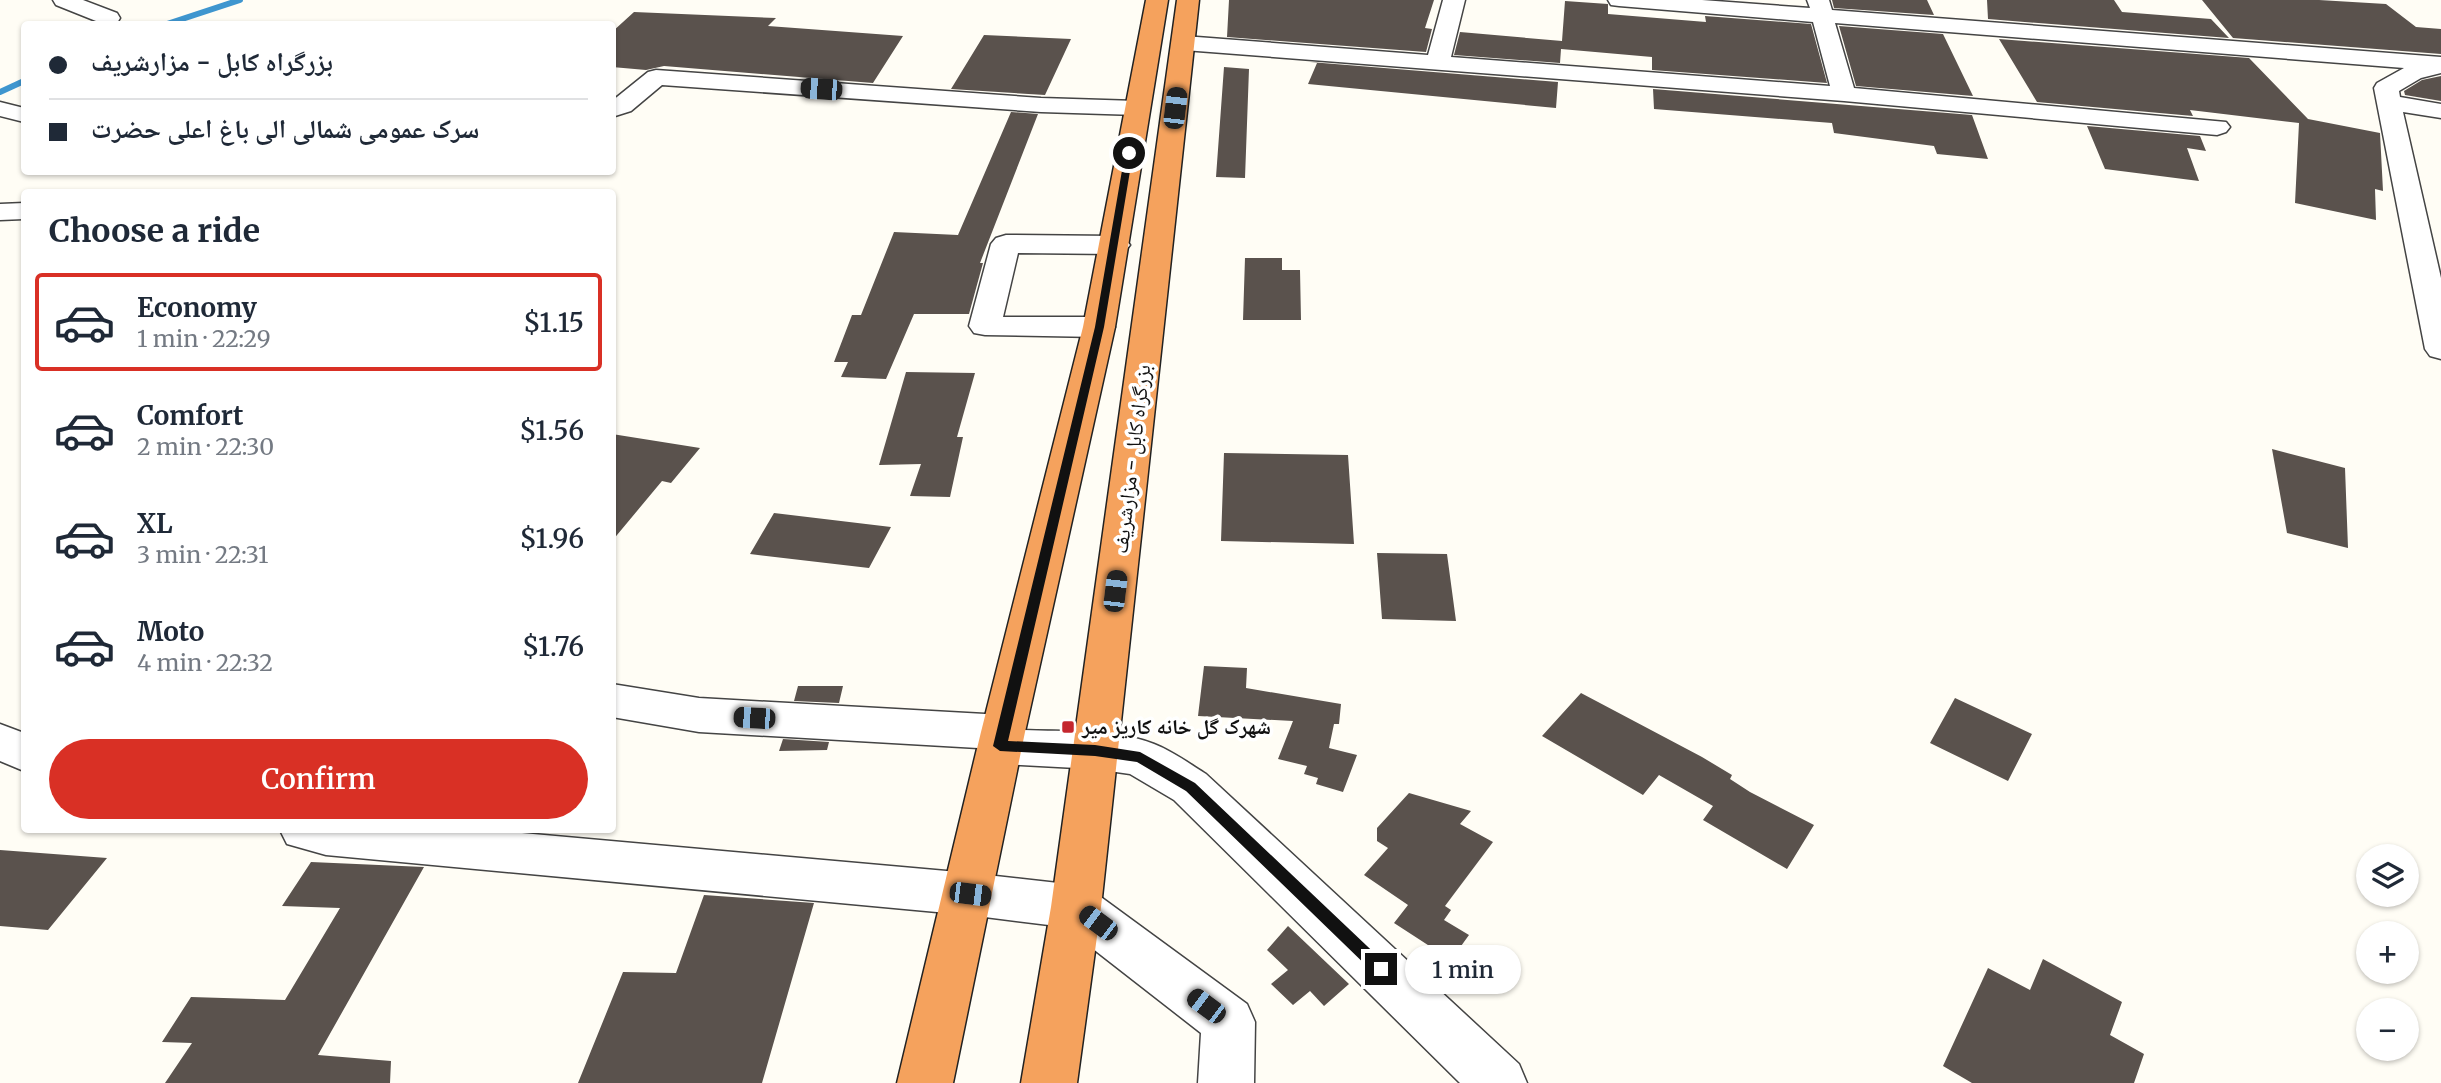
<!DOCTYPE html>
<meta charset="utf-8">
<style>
body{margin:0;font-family:Merriweather,"Noto Naskh Arabic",serif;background:#f6f6f7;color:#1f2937;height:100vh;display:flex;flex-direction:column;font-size:26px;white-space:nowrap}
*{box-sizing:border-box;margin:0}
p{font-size:23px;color:#747a83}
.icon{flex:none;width:38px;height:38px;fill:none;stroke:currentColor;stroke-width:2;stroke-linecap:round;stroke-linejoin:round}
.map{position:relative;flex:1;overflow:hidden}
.panel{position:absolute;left:21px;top:189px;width:595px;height:644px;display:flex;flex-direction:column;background:#fff;border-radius:7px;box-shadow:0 2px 5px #0004}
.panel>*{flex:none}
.banner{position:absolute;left:21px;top:21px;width:595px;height:154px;border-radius:7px;box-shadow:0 2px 5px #0004;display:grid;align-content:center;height:154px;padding:0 28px;background:#fff}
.buttons{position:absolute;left:2356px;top:844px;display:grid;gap:14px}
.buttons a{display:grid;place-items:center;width:63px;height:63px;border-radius:50%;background:#fff;box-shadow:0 2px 5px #0004;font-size:35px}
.end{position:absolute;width:32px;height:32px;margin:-16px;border:9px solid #111;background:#fff;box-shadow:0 0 0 4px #fff}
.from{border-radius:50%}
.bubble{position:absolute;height:49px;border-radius:24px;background:#fff;box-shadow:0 2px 5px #0004;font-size:23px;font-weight:600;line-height:49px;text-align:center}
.car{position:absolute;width:21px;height:42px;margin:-21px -10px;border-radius:9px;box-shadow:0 0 5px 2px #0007;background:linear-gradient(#222 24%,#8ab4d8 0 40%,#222 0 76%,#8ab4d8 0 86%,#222 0)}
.banner b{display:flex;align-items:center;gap:24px;height:66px;font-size:26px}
.banner b+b{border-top:2px solid #e0e1e3}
.banner i{width:18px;height:18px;background:#1f2937}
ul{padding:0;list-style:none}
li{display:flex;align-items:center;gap:21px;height:98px;margin:0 14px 10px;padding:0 14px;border:4px solid transparent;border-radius:7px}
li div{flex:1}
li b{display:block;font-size:26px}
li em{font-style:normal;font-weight:600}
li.selected{border-color:#d93025}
li>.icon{width:63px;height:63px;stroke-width:1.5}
h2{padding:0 28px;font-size:32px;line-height:84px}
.primary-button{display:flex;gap:14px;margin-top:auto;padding:14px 28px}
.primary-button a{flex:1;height:80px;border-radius:42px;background:#d93025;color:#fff;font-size:28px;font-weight:600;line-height:80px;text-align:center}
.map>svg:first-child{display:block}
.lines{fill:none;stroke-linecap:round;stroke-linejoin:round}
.stream{stroke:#3f96cf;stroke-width:6}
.building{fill:#5a524d}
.minor-casing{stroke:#444;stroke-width:3}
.highway-casing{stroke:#222;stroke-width:3}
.minor{fill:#fff;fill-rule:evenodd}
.highway{fill:#f5a25d;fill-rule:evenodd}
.route{fill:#111}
.poi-dot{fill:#c4262e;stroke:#fff;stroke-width:2.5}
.labels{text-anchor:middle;stroke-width:7;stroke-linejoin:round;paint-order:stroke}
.street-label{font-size:21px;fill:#111;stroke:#fff}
.poi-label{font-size:21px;font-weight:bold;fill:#111;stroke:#fff;text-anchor:start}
</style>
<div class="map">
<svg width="2441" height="1083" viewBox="0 0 2441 1083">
<rect width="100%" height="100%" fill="#fffdf5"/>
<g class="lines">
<!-- stream -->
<path class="stream" d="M 167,24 L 240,0
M 0,92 L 24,81"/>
</g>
<!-- building -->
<path class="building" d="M 1229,0 L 1434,0 L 1425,28 L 1432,29 L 1426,52 L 1227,37 Z
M 1832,0 L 1927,0 L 1934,15 L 1834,8 Z
M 1987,0 L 2114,0 L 2122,12 L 2211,19 L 2229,38 L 1988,19 Z
M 2202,0 L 2319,0 L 2386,4 L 2416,27 L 2441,29 L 2441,54 L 2233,38 Z
M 1565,1 L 1608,4 L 1608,14 L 1706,22 L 1705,16 L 1811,24 L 1827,83 L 1652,70 L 1652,57 L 1561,49 L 1560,63 L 1454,55 L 1460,32 L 1562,41 Z
M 634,12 L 776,18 L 768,26 L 903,36 L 873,83 L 664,66 L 646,70 L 612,67 L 612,32 Z
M 1839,26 L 1943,34 L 1973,96 L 1856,86 Z
M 984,35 L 1071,39 L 1045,95 L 951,89 Z
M 1999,39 L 2249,58 L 2308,119 L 2380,133 L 2383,191 L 2375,189 L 2376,220 L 2295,203 L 2299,123 L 2190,110 L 2193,116 L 2037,102 Z
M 1310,62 L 1558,82 L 1556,108 L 1308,84 L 1317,63 Z
M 1224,67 L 1249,69 L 1245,178 L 1216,177 Z
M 2441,76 L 2441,101 L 2405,95 L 2404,91 L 2422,80 Z
M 1653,89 L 1972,115 L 1988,159 L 1937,154 L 1934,146 L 1834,133 L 1832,123 L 1654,109 Z
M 1011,112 L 1038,114 L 980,263 L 983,263 L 969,314 L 914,314 L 886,379 L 841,377 L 848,362 L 834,362 L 852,315 L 861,315 L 894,232 L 958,235 Z
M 2087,126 L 2200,136 L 2206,151 L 2187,148 L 2199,181 L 2105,169 Z
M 1245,258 L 1282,258 L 1282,270 L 1300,270 L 1301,320 L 1243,320 Z
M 906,372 L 975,373 L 957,437 L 963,437 L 950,497 L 910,496 L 921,464 L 879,465 Z
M 612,434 L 700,448 L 671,483 L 662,481 L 612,541 Z
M 2272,449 L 2345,468 L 2348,548 L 2287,533 Z
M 1224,453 L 1348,455 L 1354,544 L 1221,541 Z
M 774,513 L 891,527 L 869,568 L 750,554 Z
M 1377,553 L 1447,554 L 1456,621 L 1382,619 Z
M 1204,666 L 1247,668 L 1246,688 L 1341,704 L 1339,724 L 1334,724 L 1329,748 L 1357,755 L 1343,792 L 1316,784 L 1318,778 L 1304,774 L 1307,766 L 1278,759 L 1293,721 L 1198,716 Z
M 798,686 L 843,686 L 839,703 L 794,701 Z
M 1581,693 L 1702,757 L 1732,775 L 1730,779 L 1750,792 L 1814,825 L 1787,869 L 1703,820 L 1713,806 L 1659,775 L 1643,795 L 1542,736 Z
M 1955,698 L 2032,734 L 2008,781 L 1930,743 Z
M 783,739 L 829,742 L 827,750 L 779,751 Z
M 1409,793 L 1471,811 L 1460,824 L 1493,842 L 1445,906 L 1451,910 L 1444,920 L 1469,935 L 1451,960 L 1394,923 L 1408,905 L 1364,875 L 1388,848 L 1377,841 L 1377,828 Z
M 0,850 L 107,858 L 48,930 L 0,926 Z
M 311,862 L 424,867 L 318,1055 L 391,1061 L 390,1083 L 165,1083 L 192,1043 L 162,1042 L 191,997 L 285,1000 L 340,908 L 282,906 Z
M 704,895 L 814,903 L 762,1083 L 578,1083 L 623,972 L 676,973 Z
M 1288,926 L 1349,984 L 1324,1006 L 1310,991 L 1293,1005 L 1271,984 L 1288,970 L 1267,950 Z
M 2043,959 L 2122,1002 L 2110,1035 L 2144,1054 L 2134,1083 L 1972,1083 L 1943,1066 L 1988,968 L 2030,990 Z"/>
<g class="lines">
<defs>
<path id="minor" d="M 53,0 L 83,0 L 117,13 L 120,18 L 117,23 L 101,23 L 56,5 Z
M 1443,0 L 1465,0 L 1451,57 L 1830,86 L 1813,22 L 1619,6 L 1611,5 L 1608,0 L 1702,0 L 1810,8 L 1807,0 L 1829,0 L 1832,10 L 2441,57 L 2441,73 L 2421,78 L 2399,91 L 2400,97 L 2441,104 L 2441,118 L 2403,112 L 2441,278 L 2441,359 L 2430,356 L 2425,349 L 2374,88 L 2377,83 L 2404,68 L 1835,23 L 1854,88 L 2226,122 L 2230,127 L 2226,132 L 2217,135 L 1844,101 L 1184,50 L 1176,48 L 1173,43 L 1176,38 L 1184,36 L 1428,55 Z
M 656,70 L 1041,98 L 1137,101 L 1146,103 L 1149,108 L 1146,113 L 1137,115 L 1041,112 L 662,85 L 631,111 L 612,117 L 612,101 L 648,72 Z
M 0,102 L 24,108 L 24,122 L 0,116 Z
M 24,203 L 24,219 L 0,220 L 0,204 Z
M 1006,235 L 1115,236 L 1125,239 L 1130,245 L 1125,251 L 1115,254 L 1018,253 L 1003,317 L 1099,317 L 1110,320 L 1115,327 L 1110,334 L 1099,337 L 985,335 L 974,333 L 969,326 L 991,244 L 996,238 Z
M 612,684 L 699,698 L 1003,715 L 1019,720 L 1024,730 C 1065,732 1115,728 1154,744 C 1172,751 1190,764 1206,774 L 1519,1064 L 1527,1083 L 1460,1083 L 1174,800 L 1130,774 L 1095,769 L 1000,764 L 984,758 L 978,748 L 699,732 L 612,717 Z
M 0,724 L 24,733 L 24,771 L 0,761 Z
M 280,830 L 487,830 L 969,873 L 1076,885 L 1094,892 L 1247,1004 L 1255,1022 L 1254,1083 L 1198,1083 L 1201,1033 L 1065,927 L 969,915 L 326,855 L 287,844 Z"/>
<path id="highway" d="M 1146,0 L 1168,0 L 1115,327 L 1025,732 L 953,1083 L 897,1083 L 981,732 L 1083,327 Z
M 1177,0 L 1199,0 L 1101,907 L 1077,1083 L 1021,1083 L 1051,907 Z"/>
</defs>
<!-- minor casing -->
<use href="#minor" class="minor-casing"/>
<!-- highway casing -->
<use href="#highway" class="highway-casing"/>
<!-- minor -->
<use href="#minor" class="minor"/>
<!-- highway -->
<use href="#highway" class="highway"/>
</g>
<!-- route -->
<path class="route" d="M 1129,151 L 1133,153 L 1104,327 L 1008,741 L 1095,745 L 1140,752 L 1195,783 L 1386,964 L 1388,969 L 1386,974 L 1381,976 L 1375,974 L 1186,791 L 1137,762 L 1095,756 L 1000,751 L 993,746 L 1095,327 L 1125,153 Z"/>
<!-- markers -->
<rect class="poi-dot" x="1061" y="720" width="14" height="14" rx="3.5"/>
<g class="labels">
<!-- street labels -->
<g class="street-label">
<text transform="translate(1132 459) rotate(-83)" y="7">بزرگراه کابل - مزارشریف</text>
</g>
<!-- poi labels -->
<g class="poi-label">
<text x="1082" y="734">شهرک گل خانه کاریز میر</text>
</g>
</g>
</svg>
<div class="buttons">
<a><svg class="icon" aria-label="layers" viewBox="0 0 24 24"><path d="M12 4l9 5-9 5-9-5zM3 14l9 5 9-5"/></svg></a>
<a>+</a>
<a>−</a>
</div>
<i class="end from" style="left:1129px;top:153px"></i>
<i class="end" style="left:1381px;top:969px"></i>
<div class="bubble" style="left:1405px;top:945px;width:116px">1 min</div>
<i class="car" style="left:821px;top:89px;rotate:274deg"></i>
<i class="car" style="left:1175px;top:108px;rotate:7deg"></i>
<i class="car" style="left:1115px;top:591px;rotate:7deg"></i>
<i class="car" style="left:754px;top:718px;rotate:273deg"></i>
<i class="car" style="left:970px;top:894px;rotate:97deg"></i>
<i class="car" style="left:1098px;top:923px;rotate:307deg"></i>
<i class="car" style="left:1206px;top:1006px;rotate:307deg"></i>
<div class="banner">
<b><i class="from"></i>بزرگراه کابل - مزارشریف</b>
<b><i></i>سرک عمومی شمالی الی باغ اعلی حضرت</b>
</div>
<section class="panel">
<h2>Choose a ride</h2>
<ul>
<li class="selected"><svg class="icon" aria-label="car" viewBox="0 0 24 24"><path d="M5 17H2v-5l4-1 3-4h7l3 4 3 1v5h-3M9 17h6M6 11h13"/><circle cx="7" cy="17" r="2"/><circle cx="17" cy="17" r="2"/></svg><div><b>Economy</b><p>1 min · 22:29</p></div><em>$1.15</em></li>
<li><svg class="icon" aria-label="car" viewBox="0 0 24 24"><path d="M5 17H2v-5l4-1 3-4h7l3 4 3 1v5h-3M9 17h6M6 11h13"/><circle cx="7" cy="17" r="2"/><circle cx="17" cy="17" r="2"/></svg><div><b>Comfort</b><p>2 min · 22:30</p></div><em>$1.56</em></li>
<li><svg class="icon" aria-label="car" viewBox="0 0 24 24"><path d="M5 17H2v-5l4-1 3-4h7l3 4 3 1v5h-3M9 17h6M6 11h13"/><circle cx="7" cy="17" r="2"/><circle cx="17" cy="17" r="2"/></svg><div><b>XL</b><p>3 min · 22:31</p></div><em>$1.96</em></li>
<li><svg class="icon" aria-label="car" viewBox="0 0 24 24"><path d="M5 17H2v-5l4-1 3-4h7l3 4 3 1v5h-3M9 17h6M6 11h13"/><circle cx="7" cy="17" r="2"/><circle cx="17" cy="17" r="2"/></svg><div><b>Moto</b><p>4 min · 22:32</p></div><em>$1.76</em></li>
</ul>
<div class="primary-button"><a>Confirm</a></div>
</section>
</div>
